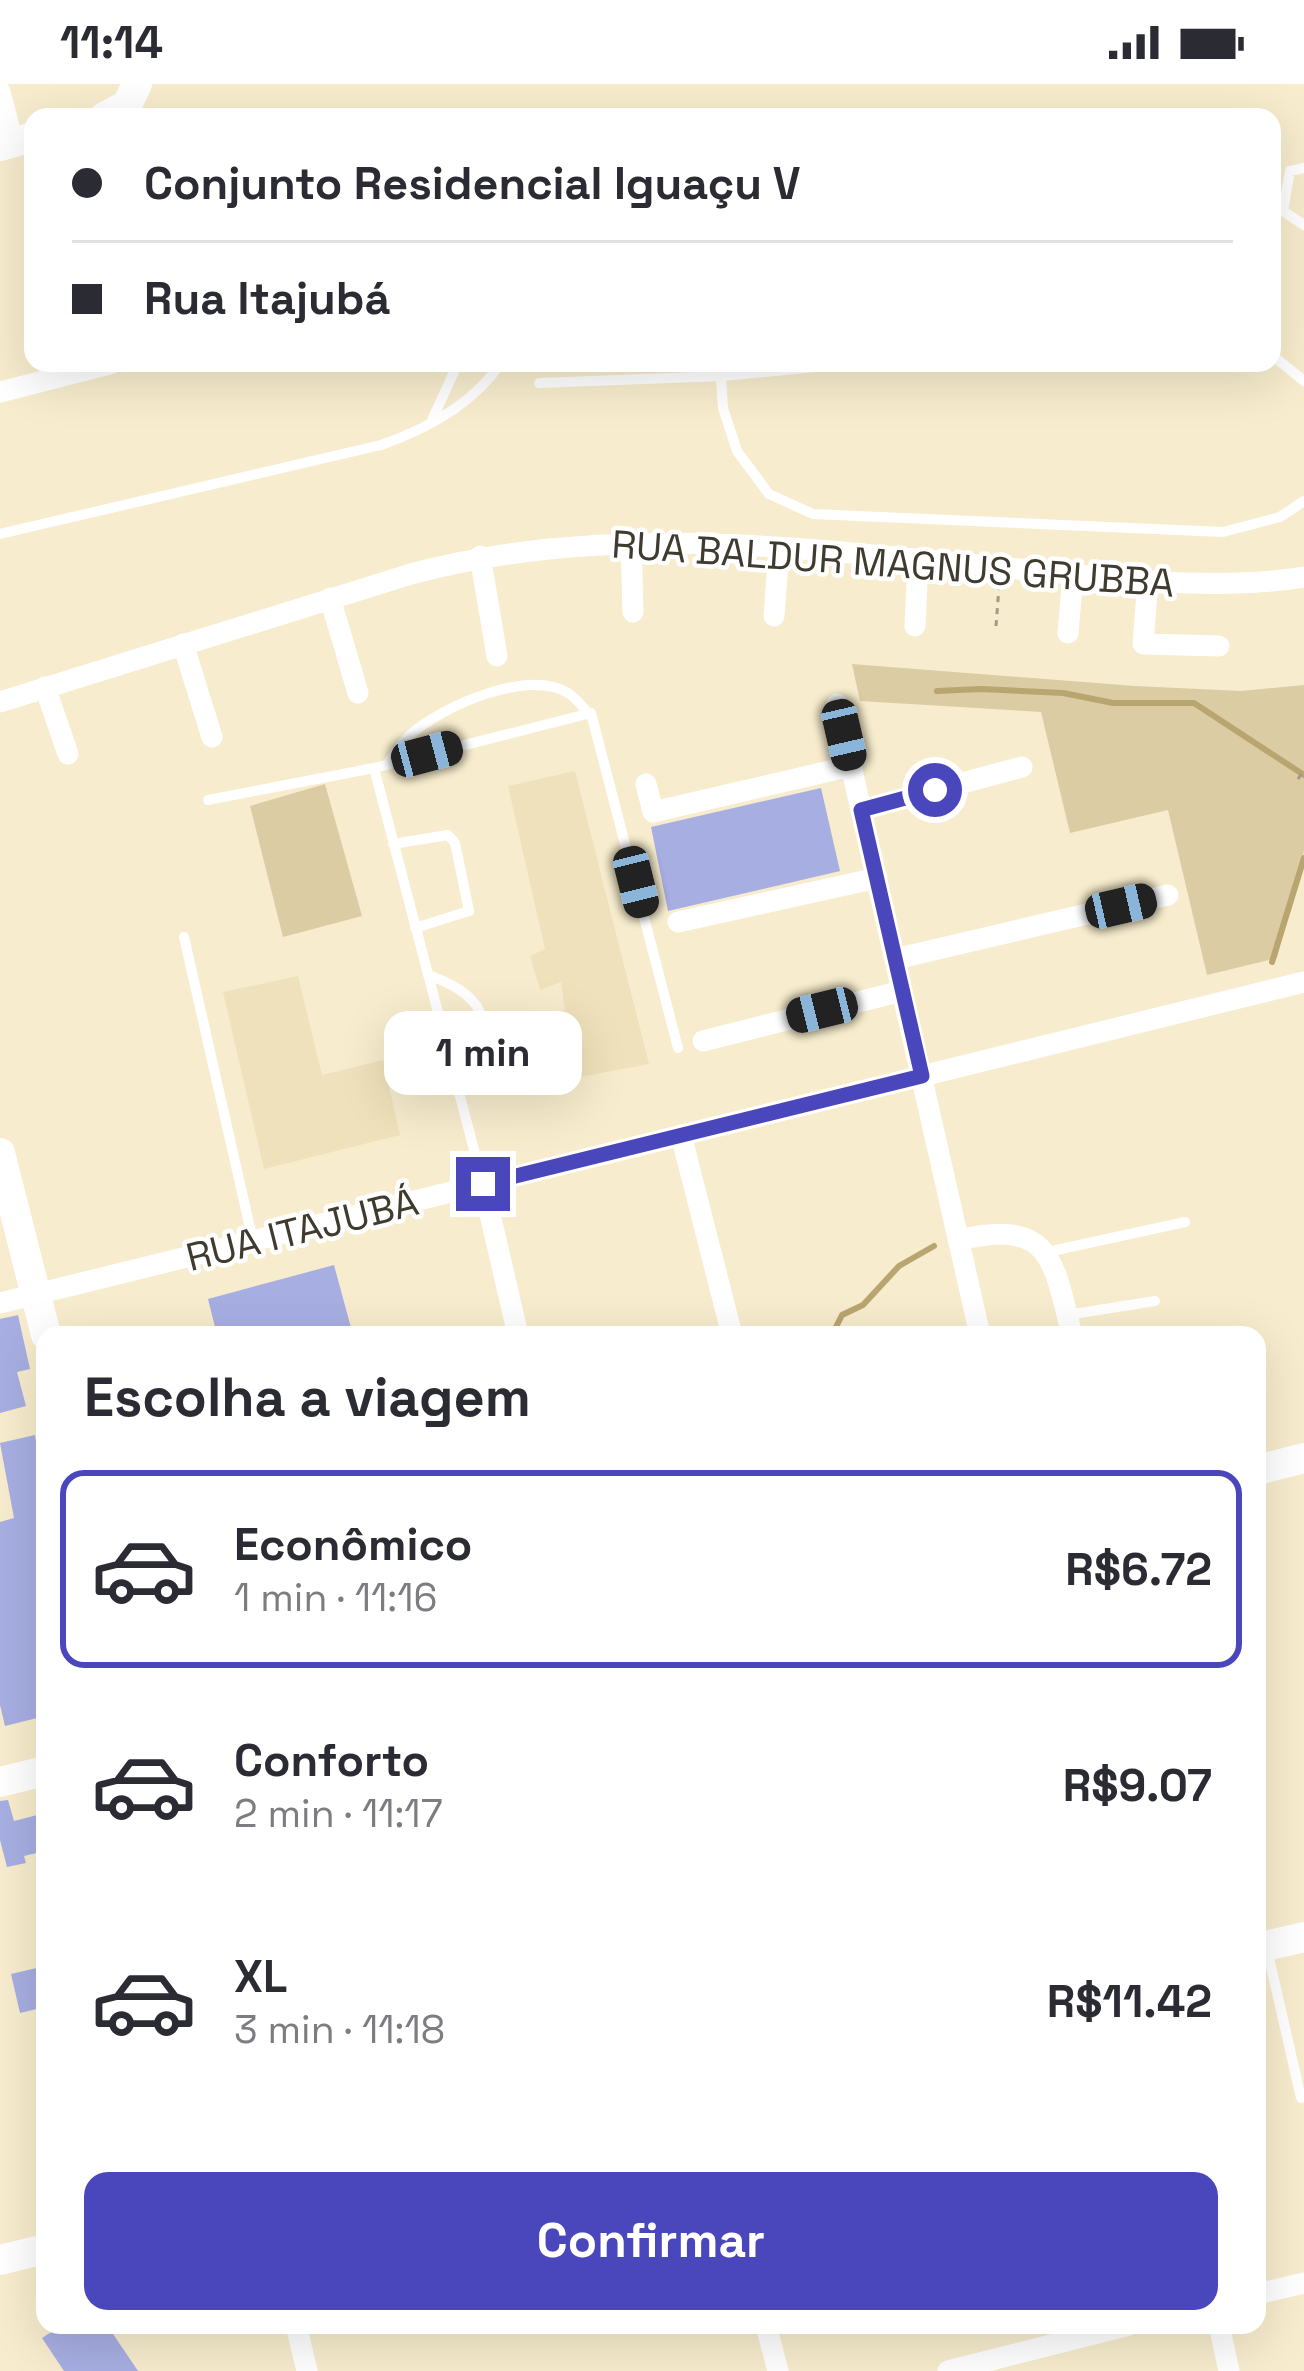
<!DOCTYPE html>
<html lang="pt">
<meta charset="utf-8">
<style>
body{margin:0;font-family:"Space Grotesk",sans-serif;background:#f7f7f7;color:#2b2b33;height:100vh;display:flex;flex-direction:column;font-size:45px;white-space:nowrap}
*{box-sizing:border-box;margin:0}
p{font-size:39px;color:#7c7c81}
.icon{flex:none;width:66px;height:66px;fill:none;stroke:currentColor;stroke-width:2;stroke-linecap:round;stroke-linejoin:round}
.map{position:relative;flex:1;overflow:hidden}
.details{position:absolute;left:36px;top:1242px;width:1230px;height:1008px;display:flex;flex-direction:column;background:#fff;border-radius:24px;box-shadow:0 12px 48px #0002}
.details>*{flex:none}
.guide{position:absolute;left:24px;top:24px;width:1257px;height:264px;border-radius:24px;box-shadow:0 12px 48px #0002;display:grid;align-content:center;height:264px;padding:0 48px;background:#fff}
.end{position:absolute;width:54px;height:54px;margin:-27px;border:15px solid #4a46bc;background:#fff;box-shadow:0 0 0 6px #fff}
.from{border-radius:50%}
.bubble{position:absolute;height:84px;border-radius:24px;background:#fff;box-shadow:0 12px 48px #0002;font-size:39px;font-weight:600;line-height:84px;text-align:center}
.car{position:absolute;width:36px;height:72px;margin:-36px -18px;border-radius:15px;box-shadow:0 0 9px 3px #0007;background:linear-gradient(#222 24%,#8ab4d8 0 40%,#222 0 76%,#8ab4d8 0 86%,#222 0)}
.guide b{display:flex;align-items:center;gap:42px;height:114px;font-size:45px}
.guide b+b{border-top:3px solid #e1e1e2}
.guide i{width:30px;height:30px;background:#2b2b33}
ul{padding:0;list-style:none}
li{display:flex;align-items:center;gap:36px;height:198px;margin:0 24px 18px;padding:0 24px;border:6px solid transparent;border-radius:24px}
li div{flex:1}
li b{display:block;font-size:45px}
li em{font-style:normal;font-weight:600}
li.on{border-color:#4a46bc}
li>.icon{width:108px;height:108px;stroke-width:1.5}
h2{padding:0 48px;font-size:54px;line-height:144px}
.cta{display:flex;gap:24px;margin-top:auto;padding:24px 48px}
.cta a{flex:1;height:138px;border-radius:24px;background:#4a46bc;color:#fff;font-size:48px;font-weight:600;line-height:138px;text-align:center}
.status{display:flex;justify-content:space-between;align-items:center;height:84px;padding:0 60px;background:#fff;direction:ltr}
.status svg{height:33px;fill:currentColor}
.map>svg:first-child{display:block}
.built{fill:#efe1bb}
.green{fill:#dbcca4}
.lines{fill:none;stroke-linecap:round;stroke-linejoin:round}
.stream{stroke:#b8a570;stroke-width:6}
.building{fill:#a7aee2}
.path{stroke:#a29a84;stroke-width:3;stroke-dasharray:6 6;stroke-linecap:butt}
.lane{stroke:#fff;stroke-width:10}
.street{stroke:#fff;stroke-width:21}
.secondary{stroke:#fff;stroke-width:30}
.route{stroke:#4a46bc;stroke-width:15}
.labels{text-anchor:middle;stroke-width:9;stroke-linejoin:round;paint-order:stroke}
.street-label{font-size:39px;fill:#403b2f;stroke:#fff}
</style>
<div class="status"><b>11:14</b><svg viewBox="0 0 49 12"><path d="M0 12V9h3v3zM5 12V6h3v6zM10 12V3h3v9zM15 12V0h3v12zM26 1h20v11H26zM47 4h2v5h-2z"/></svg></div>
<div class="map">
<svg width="1304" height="2287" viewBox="0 0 1304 2287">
<rect width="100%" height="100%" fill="#f7eccd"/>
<!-- built -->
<path class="built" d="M 575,687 L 649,980 L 511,1006 L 496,946 L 565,926 L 561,898 L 540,906 L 530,872 L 545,865 L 508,702 Z
M 298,892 L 322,991 L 383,976 L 400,1051 L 264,1085 L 223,908 Z"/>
<!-- green -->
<path class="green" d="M 852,580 L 1135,602 L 1241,607 L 1304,601 L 1304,767 L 1277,874 L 1207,891 L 1168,726 L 1070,749 L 1041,628 L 860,617 Z
M 325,700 L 362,832 L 283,853 L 250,722 Z"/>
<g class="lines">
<!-- stream -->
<path class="stream" d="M 937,607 L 981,605 L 1063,609 L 1113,619 L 1194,619 L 1304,691
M 1272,878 L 1304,774
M 832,1251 L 842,1231 L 863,1221 L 899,1182 L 934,1162"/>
</g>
<!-- building -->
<path class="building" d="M 821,704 L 840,787 L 668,827 L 651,743 Z
M 334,1181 L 353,1251 L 217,1251 L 208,1215 Z
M 18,1231 L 30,1285 L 17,1288 L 26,1322 L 0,1329 L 0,1235 Z
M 35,1351 L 45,1412 L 45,1632 L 5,1642 L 0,1621 L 0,1438 L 14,1434 L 0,1359 Z
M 8,1716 L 14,1737 L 45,1729 L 45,1767 L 24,1772 L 26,1779 L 7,1783 L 0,1756 L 0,1717 Z
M 45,1882 L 45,1923 L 20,1929 L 11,1890 Z
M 62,2241 L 107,2241 L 138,2287 L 64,2287 L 42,2254 Z"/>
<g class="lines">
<!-- path -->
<path class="path" d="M 996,542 L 999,503
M 1298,695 L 1304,686"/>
<!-- lane -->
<path class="lane" d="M 1283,127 L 1304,141
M 1272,128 L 1283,127 L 1290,87 L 1304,84
M 1272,271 L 1304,297
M 720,279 L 723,324 L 737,367 L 769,410 L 813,430 L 1223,448 L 1280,433 L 1304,417
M 539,299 L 723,292 L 858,279
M 432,336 L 458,279
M 0,450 L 381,361 C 427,345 473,320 501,279
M 387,681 C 394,671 401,659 410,651 C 441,623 527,584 568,609 C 575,613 582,622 588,629
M 374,684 L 483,1100
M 208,716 L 374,684 L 591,629 L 678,964
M 393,760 L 448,751 L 455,759 L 469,827 L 415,844
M 184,853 L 253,1157
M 428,891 C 497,915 493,948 457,1002
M 1047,1168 L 1185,1138
M 1067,1231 L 1155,1217
M 1267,1865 L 1301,2014"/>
<!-- street -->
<path class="street" d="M 0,8 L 13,58
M 0,308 L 113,279
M 631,459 L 633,528
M 480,472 L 497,572
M 1148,496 L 1143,560 L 1219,562
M 330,514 L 358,609
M 774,532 L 779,464
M 915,542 L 918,476
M 1068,549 L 1073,490
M 183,560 L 212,653
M 45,603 L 68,670
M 0,618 L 411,490 C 618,434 829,468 1039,487 C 1126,495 1217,507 1304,493
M 837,620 L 980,1251
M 646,700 L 653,728 L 851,682
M 861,726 L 1022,683
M 678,838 L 877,794
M 895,875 L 1168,811
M 703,957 L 902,907
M 681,1051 L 732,1251
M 483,1100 L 518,1251
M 958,1156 C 1052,1134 1053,1176 1072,1251
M 0,1219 L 1304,898
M 1257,2210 L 1304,2199
M 296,2241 L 307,2287
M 766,2241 L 778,2287
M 1219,2241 L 1229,2287
M 948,2287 L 1129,2241"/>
<!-- secondary -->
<path class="secondary" d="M 104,33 L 127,21 L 137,0
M 0,62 L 33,53
M 0,1069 L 46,1251
M 1257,1386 L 1304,1374
M 0,1698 L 45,1687
M 1257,1864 L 1304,1853
M 0,2176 L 45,2165"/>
</g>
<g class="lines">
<!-- route -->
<path class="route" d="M 483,1100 L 922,992 L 861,726 L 935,706"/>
</g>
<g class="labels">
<!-- street labels -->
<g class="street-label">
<text transform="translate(893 479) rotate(4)" y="14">RUA BALDUR MAGNUS GRUBBA</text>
<text transform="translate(302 1145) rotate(-14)" y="14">RUA ITAJUBÁ</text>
</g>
</g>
</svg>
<i class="end from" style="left:935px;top:706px"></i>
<i class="end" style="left:483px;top:1100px"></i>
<div class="bubble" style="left:384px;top:927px;width:198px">1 min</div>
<i class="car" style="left:844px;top:651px;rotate:167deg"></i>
<i class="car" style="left:427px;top:670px;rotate:75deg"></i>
<i class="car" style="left:636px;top:798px;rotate:166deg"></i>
<i class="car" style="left:1121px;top:822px;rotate:77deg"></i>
<i class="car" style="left:822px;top:926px;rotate:256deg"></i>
<div class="guide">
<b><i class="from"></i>Conjunto Residencial Iguaçu V</b>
<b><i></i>Rua Itajubá</b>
</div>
<section class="details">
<h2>Escolha a viagem</h2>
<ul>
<li class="on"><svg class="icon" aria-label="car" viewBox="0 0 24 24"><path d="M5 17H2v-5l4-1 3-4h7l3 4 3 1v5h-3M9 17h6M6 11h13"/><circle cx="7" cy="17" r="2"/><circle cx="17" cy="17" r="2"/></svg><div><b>Econômico</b><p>1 min · 11:16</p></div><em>R$6.72</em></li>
<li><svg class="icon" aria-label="car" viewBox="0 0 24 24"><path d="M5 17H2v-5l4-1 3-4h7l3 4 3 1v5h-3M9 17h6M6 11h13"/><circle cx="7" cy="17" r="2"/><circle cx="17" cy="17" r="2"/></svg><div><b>Conforto</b><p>2 min · 11:17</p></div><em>R$9.07</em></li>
<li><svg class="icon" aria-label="car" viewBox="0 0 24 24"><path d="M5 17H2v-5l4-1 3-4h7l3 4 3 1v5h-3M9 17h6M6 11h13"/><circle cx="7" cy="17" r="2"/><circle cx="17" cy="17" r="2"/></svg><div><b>XL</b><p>3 min · 11:18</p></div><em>R$11.42</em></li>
</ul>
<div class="cta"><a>Confirmar</a></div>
</section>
</div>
